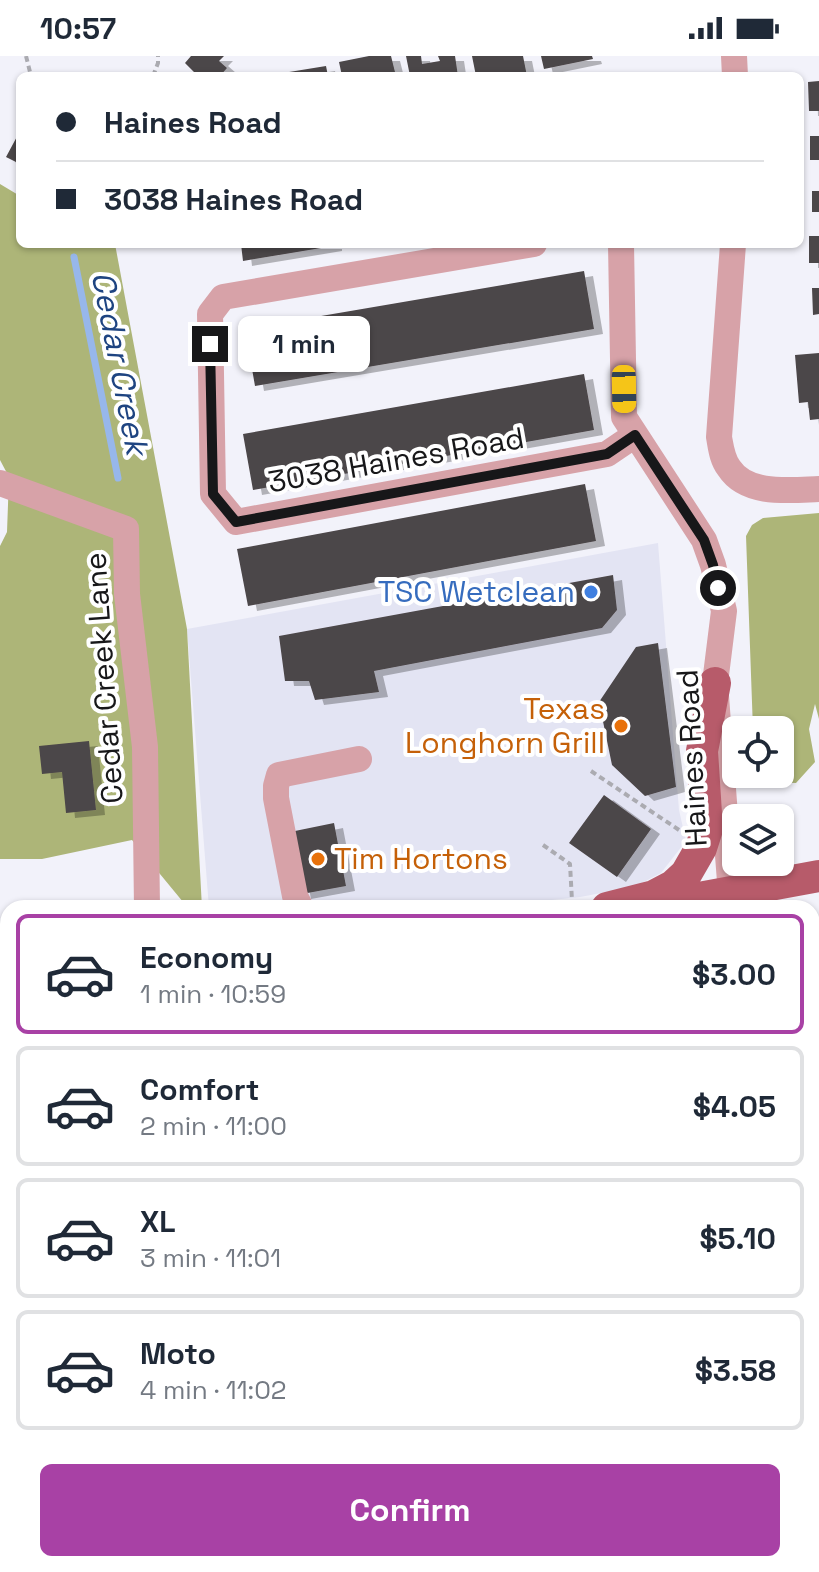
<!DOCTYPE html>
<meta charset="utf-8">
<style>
body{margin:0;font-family:"Space Grotesk",sans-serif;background:#f2f2f3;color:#1f2937;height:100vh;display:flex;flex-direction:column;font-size:30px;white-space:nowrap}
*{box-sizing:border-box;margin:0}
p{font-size:26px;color:#747a83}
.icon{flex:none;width:44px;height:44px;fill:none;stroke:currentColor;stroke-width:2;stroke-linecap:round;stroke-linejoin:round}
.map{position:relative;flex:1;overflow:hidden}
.sheet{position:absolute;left:0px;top:844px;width:820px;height:672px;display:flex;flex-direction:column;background:#fff;border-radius:24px 24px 0 0;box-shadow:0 2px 6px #0004}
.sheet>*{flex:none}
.guide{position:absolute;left:16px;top:16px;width:788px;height:176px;border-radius:12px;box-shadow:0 2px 6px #0004;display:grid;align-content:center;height:176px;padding:0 40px;background:#fff}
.fabs{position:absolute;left:722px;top:660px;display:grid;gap:16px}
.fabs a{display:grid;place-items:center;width:72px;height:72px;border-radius:12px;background:#fff;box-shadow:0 2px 6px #0004;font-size:40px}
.end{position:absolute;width:36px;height:36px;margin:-18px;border:10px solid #171719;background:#fff;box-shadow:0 0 0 4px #fff}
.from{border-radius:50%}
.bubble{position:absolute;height:56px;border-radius:12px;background:#fff;box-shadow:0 2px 6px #0004;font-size:26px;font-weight:600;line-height:56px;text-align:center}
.car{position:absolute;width:24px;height:48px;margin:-24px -12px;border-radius:10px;box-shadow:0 0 6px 2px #0007;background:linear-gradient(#f5c518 24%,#345 0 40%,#f5c518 0 76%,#345 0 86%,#f5c518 0)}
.guide b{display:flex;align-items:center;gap:28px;height:76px;font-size:30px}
.guide b+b{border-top:2px solid #e0e1e3}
.guide i{width:20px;height:20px;background:#1f2937}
ul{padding:14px 0 0;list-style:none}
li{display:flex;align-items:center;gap:24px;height:120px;margin:0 16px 12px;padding:0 24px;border:4px solid #e0e1e3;border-radius:12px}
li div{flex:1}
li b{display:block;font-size:30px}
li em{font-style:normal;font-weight:600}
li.selected{border-color:#a841a5}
li>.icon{width:72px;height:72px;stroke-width:1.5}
.cta{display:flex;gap:16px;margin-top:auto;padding:16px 40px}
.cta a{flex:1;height:92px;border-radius:12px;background:#a841a5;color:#fff;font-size:32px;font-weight:600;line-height:92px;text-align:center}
.status{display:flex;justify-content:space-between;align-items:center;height:56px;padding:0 40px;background:#fff;direction:ltr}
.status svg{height:22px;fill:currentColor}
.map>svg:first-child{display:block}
.built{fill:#e3e4f3}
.forest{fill:#adb578}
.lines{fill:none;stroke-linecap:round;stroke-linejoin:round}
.stream{stroke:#97b7eb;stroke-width:7}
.building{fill:#4c4648;filter:url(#shadow)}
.path{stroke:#ababb1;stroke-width:4;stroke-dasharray:6 4;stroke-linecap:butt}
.minor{stroke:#d7a2a8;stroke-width:26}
.major{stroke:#b75b6a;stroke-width:32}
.route{stroke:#171719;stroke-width:10}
.shop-dot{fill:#3f7fe0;stroke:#fff;stroke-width:3}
.food-dot{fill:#e8710a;stroke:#fff;stroke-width:3}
.labels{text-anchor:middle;stroke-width:8;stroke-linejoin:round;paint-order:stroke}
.street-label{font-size:30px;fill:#171719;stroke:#fff}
.shop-label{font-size:30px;fill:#366cbe;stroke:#fff;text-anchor:end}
.food-label{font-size:30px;fill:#c56008;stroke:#fff;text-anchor:end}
.water-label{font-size:32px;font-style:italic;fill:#1e4481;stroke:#fff}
</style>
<div class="status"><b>10:57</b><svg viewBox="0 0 49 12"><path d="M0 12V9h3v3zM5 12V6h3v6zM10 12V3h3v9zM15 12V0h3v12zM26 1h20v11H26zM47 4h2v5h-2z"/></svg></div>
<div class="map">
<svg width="819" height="1516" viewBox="0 0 819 1516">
<defs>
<filter id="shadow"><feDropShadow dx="9" dy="5" stdDeviation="0" flood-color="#0004"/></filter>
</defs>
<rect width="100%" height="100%" fill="#f2f2fa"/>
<!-- built -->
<path class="built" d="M 658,487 L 679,754 L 686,785 L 661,817 L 634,831 L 580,841 L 478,852 L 209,852 L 187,573 Z
M 819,913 L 819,1516 L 811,1516 L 812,914 Z
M 8,1067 L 8,1508 L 755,1508 L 755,1516 L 0,1516 L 0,1068 Z"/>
<!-- forest -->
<path class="forest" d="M 0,128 L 20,140 L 20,188 L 115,188 L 187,573 L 202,852 L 188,852 L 132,784 L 42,803 L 0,803 L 0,490 L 7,476 L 9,421 L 0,404 Z
M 819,457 L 819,663 L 815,648 L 809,673 L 815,706 L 796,727 L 770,726 L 762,718 L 780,718 L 780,674 L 753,674 L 746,480 L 752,469 L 763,462 Z"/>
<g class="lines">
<!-- stream -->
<path class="stream" d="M 74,201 L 118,422"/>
</g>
<!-- building -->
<path class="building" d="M 191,0 L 224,0 L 219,5 L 227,12 L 220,20 L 198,20 L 185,7 Z
M 369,0 L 391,0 L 396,20 L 342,20 L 339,6 Z
M 406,0 L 421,0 L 422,8 L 440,5 L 438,0 L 455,0 L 458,20 L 410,20 Z
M 472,0 L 523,0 L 527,20 L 476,20 Z
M 541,0 L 592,0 L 593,3 L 544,13 Z
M 326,10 L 328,20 L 283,20 L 283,17 Z
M 819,25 L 819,55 L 809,55 L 808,26 Z
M 20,75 L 20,108 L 6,101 Z
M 810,80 L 819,80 L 819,104 L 810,104 Z
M 812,135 L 819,135 L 819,156 L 812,156 Z
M 809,180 L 819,180 L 819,207 L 809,207 Z
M 241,188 L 333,188 L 333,190 L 243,205 Z
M 584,215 L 594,273 L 255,330 L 245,273 Z
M 812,232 L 819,232 L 819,258 L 813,259 Z
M 819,297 L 819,363 L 810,364 L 808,346 L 799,347 L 795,299 Z
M 584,318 L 594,374 L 253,434 L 243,378 Z
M 585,428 L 596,485 L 248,550 L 237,493 Z
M 613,519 L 617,554 L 602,572 L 374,615 L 379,636 L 315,644 L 309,625 L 285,625 L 279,580 Z
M 658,587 L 676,731 L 645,740 L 612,709 L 599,646 L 636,591 Z
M 89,685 L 96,754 L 66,757 L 62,716 L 42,718 L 39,690 Z
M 604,739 L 651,773 L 617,821 L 569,787 Z
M 334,767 L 346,830 L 302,838 L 290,776 Z
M 0,1110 L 8,1110 L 8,1373 L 0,1373 Z"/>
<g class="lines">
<!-- path -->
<path class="path" d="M 26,0 L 31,20
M 153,20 L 158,7 L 158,0
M 591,715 L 679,774
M 543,789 L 570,808 L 572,845"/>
<!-- minor -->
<path class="minor" d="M 734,0 L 735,20
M 534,188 L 223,241 L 210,258 L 213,438 L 236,466 L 607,398 L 635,379
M 621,188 L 624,361 L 704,484 L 713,509 L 724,555 L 715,627 L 732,852
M 733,188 L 719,381 C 721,392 722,403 729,412 C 747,440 791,434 819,433
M 0,427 L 126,473 L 127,538 L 145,691 L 147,852
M 301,852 L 295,840 L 276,742 L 276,730 L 279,719 L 359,703
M 244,1508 L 251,1516
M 781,1508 L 782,1516
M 271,1516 L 281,1515 L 287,1508"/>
<!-- major -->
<path class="major" d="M 650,851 L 819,820
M 607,852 L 654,840 L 673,830 L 686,818 L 701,792 L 707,773 L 702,695 L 715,627
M 812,889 L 819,887
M 0,1009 L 8,1008"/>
</g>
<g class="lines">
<!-- route -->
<path class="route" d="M 210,288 L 213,438 L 236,466 L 607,398 L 635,379 L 704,484 L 713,509 L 718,532"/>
</g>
<!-- markers -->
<circle class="shop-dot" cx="591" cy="536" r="8"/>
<g class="food-dot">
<circle cx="621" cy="670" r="8"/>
<circle cx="318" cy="803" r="8"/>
</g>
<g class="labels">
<!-- street labels -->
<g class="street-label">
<text transform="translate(396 404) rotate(-10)" y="10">3038 Haines Road</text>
<text transform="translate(104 622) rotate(-94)" y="10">Cedar Creek Lane</text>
<text transform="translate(692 702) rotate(-93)" y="10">Haines Road</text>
</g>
<!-- shop labels -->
<g class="shop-label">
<text x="575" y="546">TSC Wetclean</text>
</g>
<!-- food labels -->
<g class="food-label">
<text x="605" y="663">Texas<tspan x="605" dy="34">Longhorn Grill</tspan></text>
<text x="334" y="813" text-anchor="start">Tim Hortons</text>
</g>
<!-- water labels -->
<g class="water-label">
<text transform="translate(120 307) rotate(79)" y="11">Cedar Creek</text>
</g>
</g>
</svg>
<div class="fabs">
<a><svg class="icon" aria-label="locate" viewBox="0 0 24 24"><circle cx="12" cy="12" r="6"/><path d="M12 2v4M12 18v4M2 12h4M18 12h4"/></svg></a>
<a><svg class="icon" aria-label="layers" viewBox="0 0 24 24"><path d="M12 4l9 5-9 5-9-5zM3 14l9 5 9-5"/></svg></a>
</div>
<i class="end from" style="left:718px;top:532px"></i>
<i class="end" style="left:210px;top:288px"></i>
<div class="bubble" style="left:238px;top:260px;width:132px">1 min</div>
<i class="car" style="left:624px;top:333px;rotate:179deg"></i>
<div class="guide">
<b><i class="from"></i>Haines Road</b>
<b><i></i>3038 Haines Road</b>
</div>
<section class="sheet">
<ul>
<li class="selected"><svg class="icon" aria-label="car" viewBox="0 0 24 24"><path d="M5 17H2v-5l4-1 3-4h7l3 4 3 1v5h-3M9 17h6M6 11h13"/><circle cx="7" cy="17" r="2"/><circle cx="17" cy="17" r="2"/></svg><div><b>Economy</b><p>1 min · 10:59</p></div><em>$3.00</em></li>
<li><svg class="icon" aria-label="car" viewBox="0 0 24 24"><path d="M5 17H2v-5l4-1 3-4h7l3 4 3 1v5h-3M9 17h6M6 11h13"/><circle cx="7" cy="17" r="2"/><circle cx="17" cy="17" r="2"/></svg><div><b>Comfort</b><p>2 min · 11:00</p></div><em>$4.05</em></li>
<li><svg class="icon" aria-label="car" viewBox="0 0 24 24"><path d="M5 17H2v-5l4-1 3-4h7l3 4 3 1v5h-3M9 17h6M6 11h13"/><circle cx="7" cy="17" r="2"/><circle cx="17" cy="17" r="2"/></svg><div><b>XL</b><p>3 min · 11:01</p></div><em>$5.10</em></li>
<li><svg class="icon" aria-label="car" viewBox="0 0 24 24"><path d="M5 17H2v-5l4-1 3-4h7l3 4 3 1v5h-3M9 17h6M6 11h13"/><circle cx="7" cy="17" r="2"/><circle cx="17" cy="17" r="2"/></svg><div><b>Moto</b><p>4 min · 11:02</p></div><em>$3.58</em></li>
</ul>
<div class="cta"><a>Confirm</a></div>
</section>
</div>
